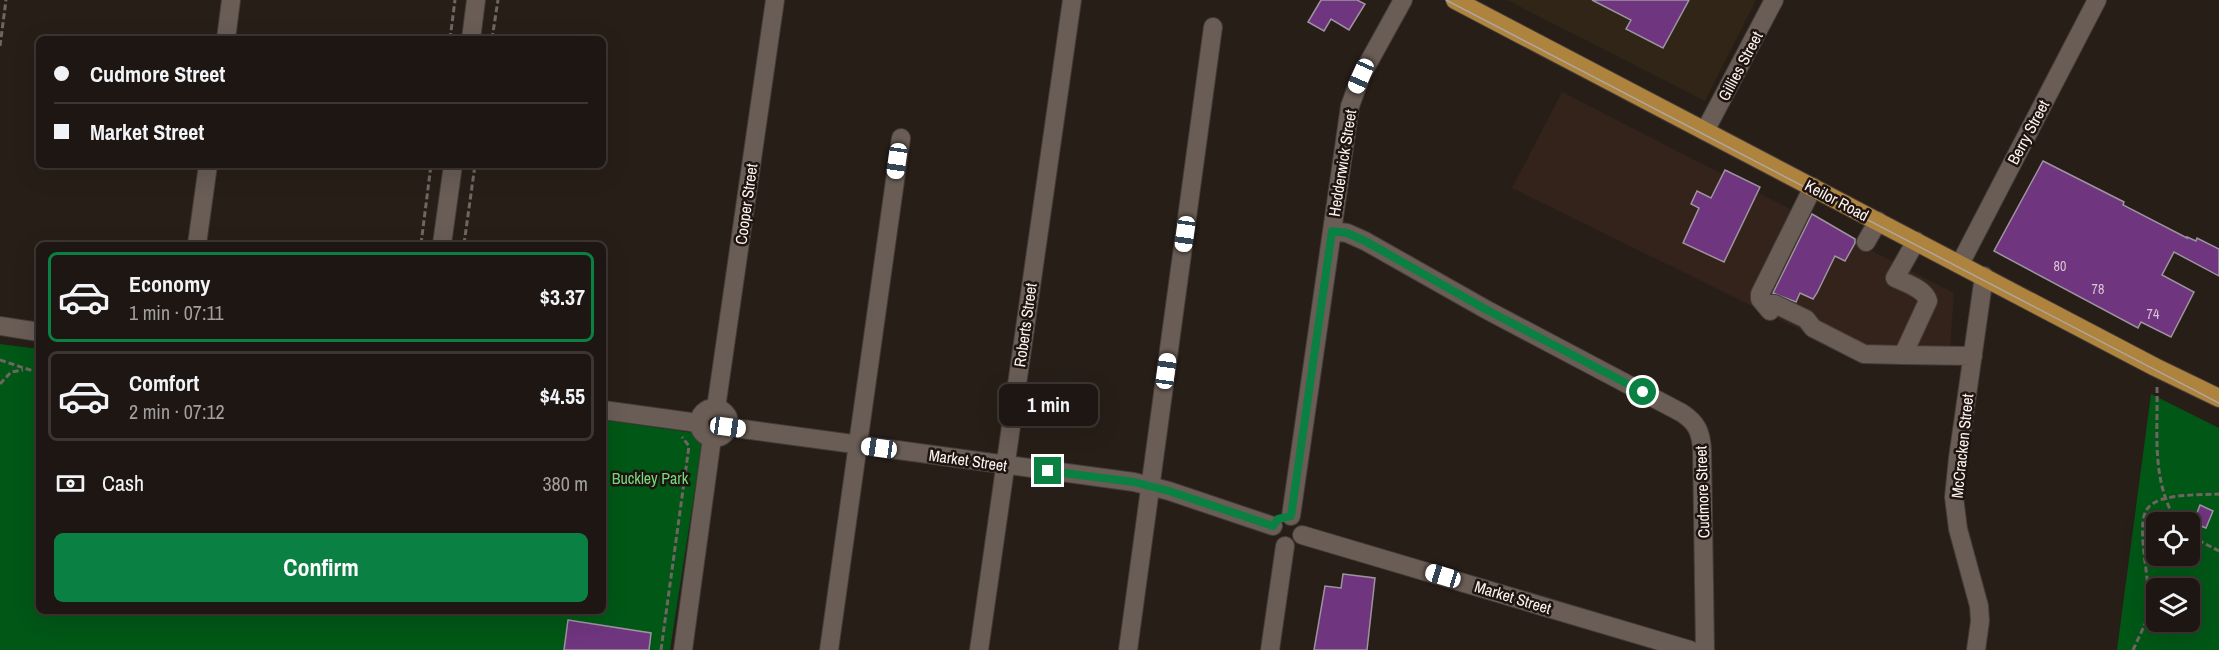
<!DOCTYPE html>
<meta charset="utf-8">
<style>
body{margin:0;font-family:"Archivo Narrow",sans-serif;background:#2b2320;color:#f1f3f6;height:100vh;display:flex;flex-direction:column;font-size:22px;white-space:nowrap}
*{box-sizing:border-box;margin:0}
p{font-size:20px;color:#a19f9f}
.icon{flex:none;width:33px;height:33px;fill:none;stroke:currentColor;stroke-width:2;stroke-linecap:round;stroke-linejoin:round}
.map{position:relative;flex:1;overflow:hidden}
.panel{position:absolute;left:36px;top:242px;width:570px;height:372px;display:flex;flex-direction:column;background:#1e1612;border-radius:9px;box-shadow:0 6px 24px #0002,0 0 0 2px #3c3532}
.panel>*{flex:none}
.banner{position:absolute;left:36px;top:36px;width:570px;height:132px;border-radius:9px;box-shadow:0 6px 24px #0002,0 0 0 2px #3c3532;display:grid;align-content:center;height:132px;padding:0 18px;background:#1e1612}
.buttons{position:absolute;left:2146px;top:512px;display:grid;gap:12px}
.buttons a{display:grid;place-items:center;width:54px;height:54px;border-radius:9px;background:#1e1612;box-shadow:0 6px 24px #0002,0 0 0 2px #3c3532;font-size:30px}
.end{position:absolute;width:27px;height:27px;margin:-14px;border:8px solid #0b8043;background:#fff;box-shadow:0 0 0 3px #fff}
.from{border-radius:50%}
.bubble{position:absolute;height:42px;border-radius:9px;background:#1e1612;box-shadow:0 6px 24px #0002,0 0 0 2px #3c3532;font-size:20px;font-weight:800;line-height:42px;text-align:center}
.car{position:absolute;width:18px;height:36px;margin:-18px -9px;border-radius:8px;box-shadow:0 0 4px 2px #0007;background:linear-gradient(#fff 24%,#345 0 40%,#fff 0 76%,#345 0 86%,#fff 0)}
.banner b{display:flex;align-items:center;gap:21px;height:57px;font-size:22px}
.banner b+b{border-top:2px solid #3c3532}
.banner i{width:15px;height:15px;background:#f1f3f6}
ul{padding:10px 0 0;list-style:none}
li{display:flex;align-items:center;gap:18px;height:90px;margin:0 12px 9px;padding:0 6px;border:3px solid #3c3532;border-radius:9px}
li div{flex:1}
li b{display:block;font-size:22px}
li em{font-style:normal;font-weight:800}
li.selected{border-color:#0b8043}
li>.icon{width:54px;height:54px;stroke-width:1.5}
.pay{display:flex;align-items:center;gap:15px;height:66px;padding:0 18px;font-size:22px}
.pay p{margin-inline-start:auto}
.cta{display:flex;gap:12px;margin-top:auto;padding:12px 18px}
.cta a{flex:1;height:69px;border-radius:9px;background:#0b8043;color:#fff;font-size:24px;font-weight:800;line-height:69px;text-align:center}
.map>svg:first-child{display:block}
.built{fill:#33231a}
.education{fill:#312517}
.green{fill:#005716;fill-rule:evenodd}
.building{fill:#6f357e;stroke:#9d94a0;stroke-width:1.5}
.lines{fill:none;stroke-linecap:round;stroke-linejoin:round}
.minor-casing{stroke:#443c38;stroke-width:20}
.major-casing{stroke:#443c38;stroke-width:20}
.path{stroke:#706661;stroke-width:3;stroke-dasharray:6 3;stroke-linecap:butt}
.minor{stroke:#695d56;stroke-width:18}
.major{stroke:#ae833d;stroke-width:18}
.tram{stroke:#afa6a1;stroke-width:1.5}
.route{stroke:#0b8043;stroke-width:8}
.labels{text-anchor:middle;stroke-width:5;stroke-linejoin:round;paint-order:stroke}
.number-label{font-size:14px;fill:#d8c4d3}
.street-label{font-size:16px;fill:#fbf3ef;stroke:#1f140f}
.park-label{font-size:16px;fill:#75db7f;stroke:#1f140f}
</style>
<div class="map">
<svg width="2219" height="650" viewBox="0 0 2219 650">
<rect width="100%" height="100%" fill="#281e18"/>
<!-- built -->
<path class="built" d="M 1562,92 L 1954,293 L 1949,363 L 1870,364 L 1512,188 Z"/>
<!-- education -->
<path class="education" d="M 1507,0 L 1756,0 L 1705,101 Z"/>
<!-- green -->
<path class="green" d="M 0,344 L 39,349 L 39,610 L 603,610 L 603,420 L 694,433 L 702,443 L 670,650 L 0,650 Z
M 2151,394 L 2219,428 L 2219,650 L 2117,650 ZM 2157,522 L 2190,522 L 2190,555 L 2157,555 ZM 2157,588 L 2190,588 L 2190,621 L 2157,621 Z"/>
<!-- building -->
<path class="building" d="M 1321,0 L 1357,0 L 1365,4 L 1349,30 L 1331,19 L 1324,31 L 1308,22 Z
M 1592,0 L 1689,0 L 1663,48 L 1626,29 L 1631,20 Z
M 2043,161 L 2124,202 L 2123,205 L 2187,238 L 2187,237 L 2196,241 L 2197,238 L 2219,249 L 2219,276 L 2174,252 L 2162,275 L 2194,292 L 2171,337 L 2141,322 L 2138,328 L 1994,251 Z
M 1725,170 L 1760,187 L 1724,262 L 1683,243 L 1699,208 L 1691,204 L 1697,191 L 1711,198 Z
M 1812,214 L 1855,239 L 1855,243 L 1845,261 L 1835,256 L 1817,293 L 1813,299 L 1800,293 L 1796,302 L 1773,293 Z
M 2200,505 L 2213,511 L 2206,528 L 2193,523 Z
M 1343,574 L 1375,578 L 1367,650 L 1314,650 L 1325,586 L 1341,588 Z
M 568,620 L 651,633 L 649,650 L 564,650 Z"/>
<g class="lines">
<defs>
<path id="minor" d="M 226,39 L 231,0
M 471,39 L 476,0
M 1705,131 L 1774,0
M 1332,231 L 1347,233 L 1365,241 L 1487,310 L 1682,413 C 1697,423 1701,432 1702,450 L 1705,650
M 1866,242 L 1878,221
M 197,244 L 208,165
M 442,244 L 453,165
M 1960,264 L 2097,0
M 1766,304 L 1775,304 L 1806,319 L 1813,328 L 1864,354 L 1903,355 L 1928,301 C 1925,289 1906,283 1895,278 L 1916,241
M 1770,311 L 1760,299 L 1760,294 L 1813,187
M 0,326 L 39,332
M 1903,355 L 1973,356
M699 423a15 15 0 1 1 30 0a15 15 0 1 1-30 0Z
M 716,408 L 775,0
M 603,410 L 698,423
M 728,427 L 1134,482 L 1169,491 L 1273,526
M 1291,516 L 1350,106 L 1361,76 L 1403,0
M 1302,535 L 1690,650
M 683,650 L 712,438
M 829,650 L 901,138
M 979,650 L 1072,0
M 1128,650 L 1213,27
M 1270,650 L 1285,546
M 1976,650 L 1980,621 L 1979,606 L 1958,529 L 1954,497 L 1958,458 L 1984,276"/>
<path id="major" d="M 1455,0 L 2155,367 L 2219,398"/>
</defs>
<!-- minor casing -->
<use href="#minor" class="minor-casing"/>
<!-- major casing -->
<use href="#major" class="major-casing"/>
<!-- path -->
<path class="path" d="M 450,39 L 455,0
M 492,39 L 498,0
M 0,46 L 6,0
M 421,244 L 431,165
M 464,244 L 475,165
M 0,360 L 39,373
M 0,384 L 11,372 L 23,370
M 2157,387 C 2158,434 2151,481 2177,522
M 2190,536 L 2219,551
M 661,650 L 689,446 L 682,437
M 2133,650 L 2146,622 L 2149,610 C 2151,585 2137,533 2145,513 C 2148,505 2156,501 2163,499 C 2180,494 2201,495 2219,494"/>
<!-- minor -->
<use href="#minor" class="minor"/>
<!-- major -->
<use href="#major" class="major"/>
<!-- tram -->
<path class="tram" d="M 1446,0 L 2219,403"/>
</g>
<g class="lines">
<!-- route -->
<path class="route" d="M 1048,471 L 1134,482 L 1169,491 L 1273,526 L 1278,519 L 1291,516 L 1332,231 L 1347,233 L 1365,241 L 1487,310 L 1643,392"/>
</g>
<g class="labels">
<!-- number labels -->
<g class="number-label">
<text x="2060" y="271">80</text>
<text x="2098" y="294">78</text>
<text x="2153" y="319">74</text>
</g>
<!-- street labels -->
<g class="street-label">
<text transform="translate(1740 66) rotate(-62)" y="6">Gillies Street</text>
<text transform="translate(2028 132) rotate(-62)" y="6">Berry Street</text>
<text transform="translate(1342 163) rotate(-81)" y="6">Hedderwick Street</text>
<text transform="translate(1837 200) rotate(28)" y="6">Keilor Road</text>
<text transform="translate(746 204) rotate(-82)" y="6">Cooper Street</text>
<text transform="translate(1025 325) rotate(-82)" y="6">Roberts Street</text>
<text transform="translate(1962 446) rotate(-84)" y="6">McCracken Street</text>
<text transform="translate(968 460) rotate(8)" y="6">Market Street</text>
<text transform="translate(1702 492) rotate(-92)" y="6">Cudmore Street</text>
<text transform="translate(1513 597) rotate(17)" y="6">Market Street</text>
</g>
<!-- park labels -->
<g class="park-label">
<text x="650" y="484">Buckley Park</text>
</g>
</g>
</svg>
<div class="buttons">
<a><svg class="icon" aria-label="locate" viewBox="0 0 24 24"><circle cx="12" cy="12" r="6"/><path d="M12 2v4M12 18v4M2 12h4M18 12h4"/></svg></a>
<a><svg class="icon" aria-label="layers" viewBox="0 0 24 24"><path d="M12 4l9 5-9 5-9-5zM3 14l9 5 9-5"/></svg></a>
</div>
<i class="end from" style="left:1643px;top:392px"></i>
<i class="end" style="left:1048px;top:471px"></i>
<div class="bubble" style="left:999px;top:384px;width:99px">1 min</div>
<i class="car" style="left:1361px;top:76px;rotate:204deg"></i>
<i class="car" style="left:897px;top:161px;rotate:188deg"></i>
<i class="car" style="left:1185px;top:234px;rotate:188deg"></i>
<i class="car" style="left:1166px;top:371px;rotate:8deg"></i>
<i class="car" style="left:728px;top:427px;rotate:98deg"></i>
<i class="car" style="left:879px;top:448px;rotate:278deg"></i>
<i class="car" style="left:1443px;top:576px;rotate:287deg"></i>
<div class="banner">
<b><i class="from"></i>Cudmore Street</b>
<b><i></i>Market Street</b>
</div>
<section class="panel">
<ul>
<li class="selected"><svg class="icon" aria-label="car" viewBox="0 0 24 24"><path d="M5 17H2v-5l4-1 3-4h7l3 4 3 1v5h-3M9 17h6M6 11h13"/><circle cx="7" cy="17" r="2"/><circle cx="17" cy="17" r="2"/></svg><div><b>Economy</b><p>1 min · 07:11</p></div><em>$3.37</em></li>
<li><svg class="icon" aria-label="car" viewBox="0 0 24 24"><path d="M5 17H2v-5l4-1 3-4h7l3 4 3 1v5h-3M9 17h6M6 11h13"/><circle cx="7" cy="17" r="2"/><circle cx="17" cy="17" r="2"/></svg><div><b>Comfort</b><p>2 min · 07:12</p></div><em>$4.55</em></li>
</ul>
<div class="pay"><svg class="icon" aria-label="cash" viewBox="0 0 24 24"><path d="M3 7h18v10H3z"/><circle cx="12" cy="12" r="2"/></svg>Cash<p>380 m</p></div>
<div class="cta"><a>Confirm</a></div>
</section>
</div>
